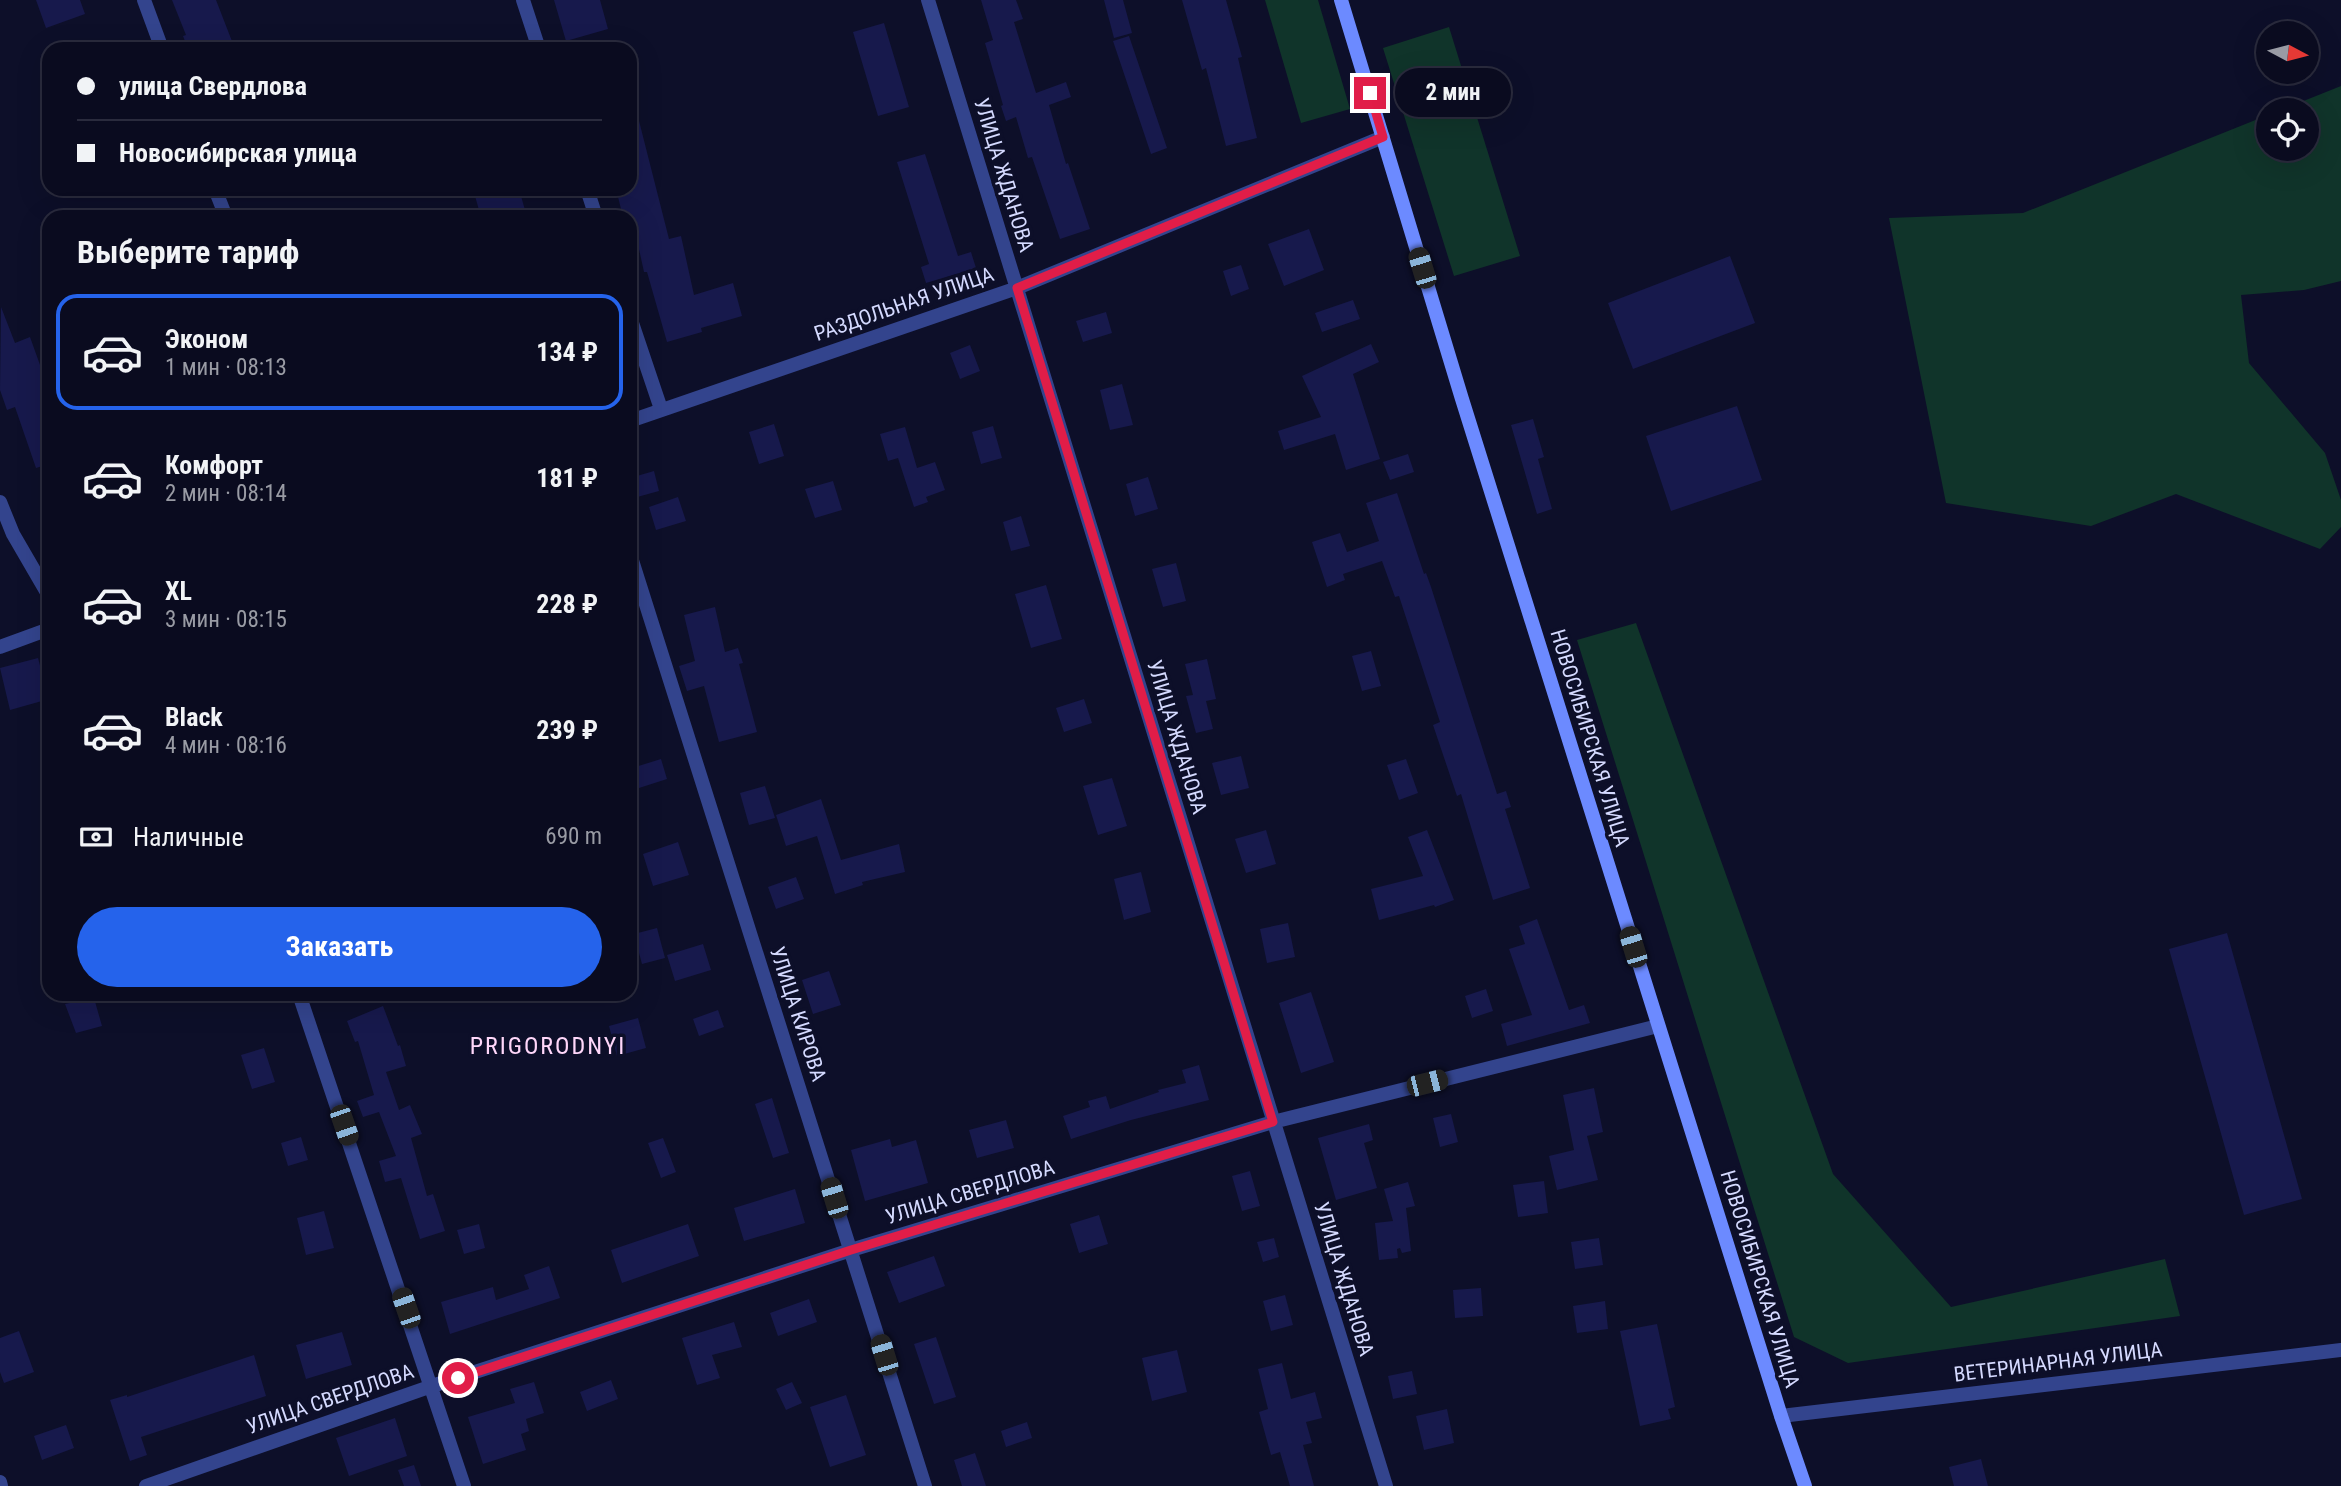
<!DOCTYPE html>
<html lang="ru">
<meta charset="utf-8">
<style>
body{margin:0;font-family:"Roboto Condensed",sans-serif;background:#18192c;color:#f1f3f6;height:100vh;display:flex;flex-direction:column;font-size:26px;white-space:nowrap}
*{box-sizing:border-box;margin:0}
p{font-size:23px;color:#999ba4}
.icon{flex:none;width:38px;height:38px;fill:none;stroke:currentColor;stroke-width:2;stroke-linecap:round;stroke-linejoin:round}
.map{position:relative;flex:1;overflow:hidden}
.drawer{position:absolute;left:42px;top:210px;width:595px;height:791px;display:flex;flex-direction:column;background:#0a0b1f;border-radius:21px;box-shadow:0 7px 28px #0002,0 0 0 2px #2a2b3d}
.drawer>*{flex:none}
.hud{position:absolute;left:42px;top:42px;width:595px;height:154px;border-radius:21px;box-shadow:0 7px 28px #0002,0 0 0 2px #2a2b3d;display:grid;align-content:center;height:154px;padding:0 35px;background:#0a0b1f}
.needle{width:46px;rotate:97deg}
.fabs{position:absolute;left:2256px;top:21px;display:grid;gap:14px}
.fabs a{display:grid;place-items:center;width:63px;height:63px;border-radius:50%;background:#0a0b1f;box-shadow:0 7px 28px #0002,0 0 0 2px #2a2b3d;font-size:35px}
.end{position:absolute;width:32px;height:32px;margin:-16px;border:9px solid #e11d48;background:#fff;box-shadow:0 0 0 4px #fff}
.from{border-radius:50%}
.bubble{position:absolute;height:49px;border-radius:24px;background:#0a0b1f;box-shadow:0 7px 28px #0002,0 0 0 2px #2a2b3d;font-size:23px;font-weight:700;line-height:49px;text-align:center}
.car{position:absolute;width:21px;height:42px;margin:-21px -10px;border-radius:9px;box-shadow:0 0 5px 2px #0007;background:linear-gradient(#222 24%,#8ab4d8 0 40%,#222 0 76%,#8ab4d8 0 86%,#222 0)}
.hud b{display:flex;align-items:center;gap:24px;height:66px;font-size:26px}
.hud b+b{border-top:2px solid #2a2b3d}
.hud i{width:18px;height:18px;background:#f1f3f6}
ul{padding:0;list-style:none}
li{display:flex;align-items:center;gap:21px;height:116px;margin:0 14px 10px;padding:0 21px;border:4px solid transparent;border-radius:21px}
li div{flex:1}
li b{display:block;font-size:26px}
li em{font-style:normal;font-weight:700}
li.current{border-color:#2563eb}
li>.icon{width:63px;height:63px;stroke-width:1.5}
h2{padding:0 35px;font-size:32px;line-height:84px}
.pay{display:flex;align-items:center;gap:18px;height:77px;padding:0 35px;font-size:26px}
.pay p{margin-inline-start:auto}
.cta{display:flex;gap:14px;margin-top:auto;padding:14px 35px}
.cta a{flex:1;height:80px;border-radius:42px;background:#2563eb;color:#fff;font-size:28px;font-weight:700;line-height:80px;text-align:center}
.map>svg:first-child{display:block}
.green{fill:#10342a}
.building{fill:#17194c}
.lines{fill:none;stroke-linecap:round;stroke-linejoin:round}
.street{stroke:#33448d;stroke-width:14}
.secondary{stroke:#6c8aff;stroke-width:14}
.route{stroke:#e11d48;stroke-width:9}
.labels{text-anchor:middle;stroke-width:7;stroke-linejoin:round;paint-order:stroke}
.street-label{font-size:21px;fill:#d5daff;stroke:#0d0f29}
.quarter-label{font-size:24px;letter-spacing:2px;fill:#ffd7fa;stroke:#0d0f29}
</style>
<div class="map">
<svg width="2341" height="1486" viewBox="0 0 2341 1486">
<rect width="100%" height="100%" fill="#0d0f29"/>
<!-- green -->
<path class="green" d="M 1265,0 L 1318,0 L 1350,109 L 1301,123 Z
M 1449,27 L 1520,256 L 1454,276 L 1383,48 Z
M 2341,86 L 2341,281 L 2304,290 L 2241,295 L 2249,363 L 2325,453 L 2341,500 L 2341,527 L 2320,549 L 2176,494 L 2091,526 L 1946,503 L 1889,218 L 2023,213 L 2268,115 L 2268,149 L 2306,149 L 2306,110 L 2281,110 Z
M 1636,623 L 1833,1174 L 1951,1307 L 2165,1259 L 2180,1316 L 1848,1363 L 1794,1337 L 1577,640 Z"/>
<!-- building -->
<path class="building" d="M 36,0 L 80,0 L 85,14 L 46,28 Z
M 172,0 L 216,0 L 235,49 L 188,49 L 183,36 L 186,35 Z
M 554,0 L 600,0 L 608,29 L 566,41 Z
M 981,0 L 1016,0 L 1023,19 L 1014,22 L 1036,93 L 1066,82 L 1071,97 L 1049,105 L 1066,164 L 1068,163 L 1090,229 L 1060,239 L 1032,157 L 1028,158 L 1016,117 L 1006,121 L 1001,106 L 1003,105 L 985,43 L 993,40 Z
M 1104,0 L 1123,0 L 1132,33 L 1114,38 Z
M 1182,0 L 1226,0 L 1242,57 L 1238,58 L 1257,138 L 1226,146 L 1206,68 L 1202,70 Z
M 884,23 L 909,107 L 878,116 L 853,32 Z
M 1129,36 L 1167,148 L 1151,154 L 1113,41 Z
M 636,109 L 669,239 L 681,236 L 694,295 L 733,283 L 742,316 L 701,328 L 702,332 L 667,342 L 647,272 L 644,272 L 632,217 L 623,217 L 616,189 L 630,189 L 630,110 Z
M 925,154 L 958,256 L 971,252 L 976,268 L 926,283 L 921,267 L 929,264 L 897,162 Z
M 473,189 L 519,189 L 527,217 L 481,217 Z
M 1309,229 L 1324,270 L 1284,286 L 1268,244 Z
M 1730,256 L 1755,323 L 1633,369 L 1608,303 Z
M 1241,265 L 1249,289 L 1231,296 L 1223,271 Z
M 1353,300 L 1360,319 L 1322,332 L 1315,313 Z
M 1,307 L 15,343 L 30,337 L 49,390 L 49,464 L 36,468 L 15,407 L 7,410 L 0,390 Z
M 1106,312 L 1112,333 L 1083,342 L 1076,321 Z
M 1371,344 L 1379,362 L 1353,374 L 1380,459 L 1346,470 L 1335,434 L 1284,450 L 1278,431 L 1321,417 L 1302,376 Z
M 970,345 L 980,371 L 960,379 L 950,353 Z
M 1122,384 L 1133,425 L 1110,430 L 1100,390 Z
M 1737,406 L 1762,480 L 1671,511 L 1646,436 Z
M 1533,419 L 1544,457 L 1538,459 L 1552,509 L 1537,514 L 1511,425 Z
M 774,424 L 784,456 L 759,464 L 749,432 Z
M 993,426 L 1002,458 L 981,464 L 972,432 Z
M 905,427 L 917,468 L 935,462 L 945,490 L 926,497 L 928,502 L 914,507 L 898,458 L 888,461 L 880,434 Z
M 1408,454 L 1414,472 L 1390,480 L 1383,462 Z
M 654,471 L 659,491 L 630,499 L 630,478 Z
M 1148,477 L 1158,509 L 1135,516 L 1126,484 Z
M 833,481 L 842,510 L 815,518 L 805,489 Z
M 1397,493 L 1424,574 L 1426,573 L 1431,587 L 1497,794 L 1506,791 L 1511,807 L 1505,809 L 1530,888 L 1493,900 L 1461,794 L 1457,796 L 1433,725 L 1440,722 L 1399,596 L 1395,597 L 1382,561 L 1343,574 L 1345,580 L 1327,587 L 1312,542 L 1340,533 L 1347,552 L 1379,541 L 1366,503 Z
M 678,497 L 686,521 L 656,530 L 649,507 Z
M 1021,516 L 1030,546 L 1011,551 L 1003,522 Z
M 1176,563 L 1186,601 L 1163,607 L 1152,569 Z
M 1046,585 L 1062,639 L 1031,648 L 1015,594 Z
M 715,607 L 725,652 L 738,648 L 743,663 L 739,664 L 757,732 L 719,742 L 704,686 L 687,691 L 679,666 L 695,661 L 684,615 Z
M 1371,651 L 1381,686 L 1362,691 L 1352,656 Z
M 38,658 L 49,699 L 10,710 L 0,668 Z
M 1207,659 L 1216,699 L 1206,701 L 1213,729 L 1196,733 L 1186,696 L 1193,695 L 1185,664 Z
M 1084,699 L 1092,723 L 1064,732 L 1056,708 Z
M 1241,756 L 1249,788 L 1221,795 L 1212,763 Z
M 661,759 L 667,779 L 639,788 L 632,768 Z
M 1406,759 L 1418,793 L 1399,800 L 1387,765 Z
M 1112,778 L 1127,826 L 1098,835 L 1083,786 Z
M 765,786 L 775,818 L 749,825 L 740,793 Z
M 821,799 L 841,860 L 899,844 L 905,872 L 862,882 L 863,885 L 835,894 L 817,836 L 786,846 L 776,815 Z
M 1266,830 L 1276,864 L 1246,873 L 1235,839 Z
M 1427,830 L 1454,900 L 1435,907 L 1434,905 L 1379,920 L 1371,889 L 1423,876 L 1408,837 Z
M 678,842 L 689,875 L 653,886 L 643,854 Z
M 1141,872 L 1151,912 L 1124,920 L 1114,879 Z
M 796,877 L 804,899 L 776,909 L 768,887 Z
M 1537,919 L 1569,1010 L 1584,1005 L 1590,1023 L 1507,1046 L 1501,1024 L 1532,1015 L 1509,949 L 1525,944 L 1519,926 Z
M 1288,923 L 1295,957 L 1267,963 L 1260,929 Z
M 657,928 L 665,958 L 642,964 L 634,934 Z
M 2227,933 L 2302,1199 L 2244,1215 L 2169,949 Z
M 703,944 L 711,970 L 675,981 L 667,955 Z
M 829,971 L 841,1005 L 813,1014 L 802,980 Z
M 1486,989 L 1493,1011 L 1472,1018 L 1465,996 Z
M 1311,992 L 1334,1062 L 1301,1073 L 1279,1003 Z
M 94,998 L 102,1026 L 76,1033 L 65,1004 Z
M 383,1006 L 398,1046 L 400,1045 L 406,1066 L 386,1072 L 399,1110 L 410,1105 L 422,1134 L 411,1138 L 427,1196 L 433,1194 L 445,1231 L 420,1239 L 401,1178 L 385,1182 L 379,1161 L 396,1156 L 379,1112 L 363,1117 L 357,1101 L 374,1095 L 358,1041 L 355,1042 L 347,1021 Z
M 718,1010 L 724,1027 L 699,1036 L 693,1019 Z
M 638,1018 L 646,1048 L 617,1056 L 609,1026 Z
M 264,1048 L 275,1082 L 252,1089 L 241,1055 Z
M 1199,1065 L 1209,1100 L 1131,1120 L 1071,1139 L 1063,1116 L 1090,1107 L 1088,1101 L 1106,1096 L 1110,1109 L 1159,1092 L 1158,1090 L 1186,1083 L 1182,1070 Z
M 1594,1088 L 1603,1132 L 1587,1136 L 1598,1180 L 1557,1190 L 1549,1156 L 1574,1150 L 1563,1095 Z
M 772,1098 L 789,1153 L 773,1158 L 755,1104 Z
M 1451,1114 L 1458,1142 L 1440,1147 L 1433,1118 Z
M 1006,1120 L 1014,1148 L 977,1158 L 969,1130 Z
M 1369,1124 L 1373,1140 L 1364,1143 L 1377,1188 L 1336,1200 L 1318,1138 Z
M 301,1137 L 308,1160 L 288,1166 L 281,1143 Z
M 663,1138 L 676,1172 L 661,1178 L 648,1143 Z
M 890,1139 L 892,1147 L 916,1140 L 928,1183 L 865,1201 L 851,1150 Z
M 1250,1171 L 1260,1206 L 1242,1211 L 1232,1176 Z
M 1544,1181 L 1548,1213 L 1518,1217 L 1513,1185 Z
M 1408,1182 L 1415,1206 L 1406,1208 L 1411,1251 L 1402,1253 L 1400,1248 L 1397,1249 L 1398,1258 L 1379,1260 L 1375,1223 L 1393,1221 L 1384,1189 Z
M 795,1189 L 805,1223 L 744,1241 L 734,1208 Z
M 324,1211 L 334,1248 L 306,1255 L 297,1218 Z
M 1099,1215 L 1108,1244 L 1079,1253 L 1070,1224 Z
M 479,1224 L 485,1248 L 464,1254 L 457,1230 Z
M 688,1224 L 699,1256 L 622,1283 L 611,1250 Z
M 1274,1238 L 1279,1257 L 1263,1262 L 1257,1242 Z
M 1599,1238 L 1603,1265 L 1575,1269 L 1571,1242 Z
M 934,1256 L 945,1286 L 899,1303 L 887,1272 Z
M 549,1266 L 560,1298 L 450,1334 L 441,1302 L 493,1287 L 496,1300 L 529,1289 L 524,1275 Z
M 1481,1288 L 1483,1316 L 1455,1318 L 1453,1290 Z
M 1285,1295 L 1293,1325 L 1271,1331 L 1263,1301 Z
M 809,1299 L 817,1322 L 778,1336 L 770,1313 Z
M 1605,1301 L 1608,1329 L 1577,1333 L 1573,1306 Z
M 734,1322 L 742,1347 L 712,1355 L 720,1378 L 697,1385 L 682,1338 Z
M 1657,1324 L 1675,1407 L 1668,1409 L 1671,1419 L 1640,1426 L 1620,1331 Z
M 19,1331 L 34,1372 L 4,1383 L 0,1372 L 0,1338 Z
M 342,1332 L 352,1365 L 306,1379 L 296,1345 Z
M 936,1337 L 956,1397 L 934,1404 L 914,1344 Z
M 1177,1350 L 1187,1392 L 1152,1401 L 1142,1358 Z
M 254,1355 L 266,1396 L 141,1437 L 147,1455 L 130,1461 L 110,1400 L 127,1395 L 127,1397 Z
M 1282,1363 L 1291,1399 L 1315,1392 L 1322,1418 L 1306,1422 L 1312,1443 L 1303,1445 L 1314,1486 L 1290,1486 L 1280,1452 L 1271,1455 L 1259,1412 L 1268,1409 L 1258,1369 Z
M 1412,1371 L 1417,1394 L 1393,1399 L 1388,1376 Z
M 611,1380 L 618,1399 L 587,1411 L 580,1392 Z
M 534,1382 L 544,1413 L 526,1419 L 529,1431 L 521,1434 L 526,1450 L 483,1464 L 468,1417 L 515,1403 L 510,1389 Z
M 792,1382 L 802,1403 L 786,1410 L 776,1389 Z
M 846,1395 L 866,1455 L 830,1467 L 810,1407 Z
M 1447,1409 L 1454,1443 L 1424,1450 L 1416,1416 Z
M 395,1418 L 407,1456 L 349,1476 L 336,1438 Z
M 1027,1422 L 1032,1438 L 1006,1447 L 1001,1431 Z
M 66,1425 L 74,1448 L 42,1460 L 34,1436 Z
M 975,1453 L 986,1486 L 962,1486 L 954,1460 Z
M 1981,1459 L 1988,1486 L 1954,1486 L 1949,1467 Z
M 414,1465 L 421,1486 L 404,1486 L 398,1470 Z"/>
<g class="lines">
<!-- street -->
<path class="street" d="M 144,0 L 162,49
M 523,0 L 539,49
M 928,0 L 1386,1486
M 215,189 L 226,217
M 587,189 L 596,217
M 630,317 L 661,409
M 630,421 L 1017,288 L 1383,137
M 0,502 L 13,534 L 49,596
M 630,554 L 925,1486
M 0,647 L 49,629
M 299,994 L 464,1486
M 1781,1416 L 2341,1350
M 0,1482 L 1,1486
M 146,1486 L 432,1386 L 851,1250 L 1273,1122 L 1658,1026"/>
<!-- secondary -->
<path class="secondary" d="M 1341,0 L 1462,399 L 1781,1416 L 1805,1486"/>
</g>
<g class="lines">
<!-- route -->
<path class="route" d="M 458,1378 L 851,1250 L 1273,1122 L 1017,288 L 1383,137 L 1370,93"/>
</g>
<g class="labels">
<!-- street labels -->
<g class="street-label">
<text transform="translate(1004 175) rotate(73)" y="7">УЛИЦА ЖДАНОВА</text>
<text transform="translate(904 304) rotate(-19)" y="7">РАЗДОЛЬНАЯ УЛИЦА</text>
<text transform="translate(1177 737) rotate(73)" y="7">УЛИЦА ЖДАНОВА</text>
<text transform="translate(1590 738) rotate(73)" y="7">НОВОСИБИРСКАЯ УЛИЦА</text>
<text transform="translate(798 1014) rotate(72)" y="7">УЛИЦА КИРОВА</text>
<text transform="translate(970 1192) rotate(-17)" y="7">УЛИЦА СВЕРДЛОВА</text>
<text transform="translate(1344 1279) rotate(73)" y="7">УЛИЦА ЖДАНОВА</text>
<text transform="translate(1760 1279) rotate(73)" y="7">НОВОСИБИРСКАЯ УЛИЦА</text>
<text transform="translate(2058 1362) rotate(-7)" y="7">ВЕТЕРИНАРНАЯ УЛИЦА</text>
<text transform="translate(330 1399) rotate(-19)" y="7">УЛИЦА СВЕРДЛОВА</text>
</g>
<!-- quarter labels -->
<g class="quarter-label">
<text x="548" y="1054">PRIGORODNYI</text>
</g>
</g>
</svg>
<div class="fabs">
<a><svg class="needle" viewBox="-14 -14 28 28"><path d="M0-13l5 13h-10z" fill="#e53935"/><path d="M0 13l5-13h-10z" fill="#999ba4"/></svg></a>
<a><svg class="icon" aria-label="locate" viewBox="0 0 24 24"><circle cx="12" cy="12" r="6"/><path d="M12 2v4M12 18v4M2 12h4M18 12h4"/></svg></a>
</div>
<i class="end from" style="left:458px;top:1378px"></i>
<i class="end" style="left:1370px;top:93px"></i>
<div class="bubble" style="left:1395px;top:68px;width:116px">2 мин</div>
<i class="car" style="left:1422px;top:268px;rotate:343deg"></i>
<i class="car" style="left:1633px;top:947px;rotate:343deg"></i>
<i class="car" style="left:1427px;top:1083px;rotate:76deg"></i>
<i class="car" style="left:344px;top:1125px;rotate:161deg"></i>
<i class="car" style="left:834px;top:1198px;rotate:343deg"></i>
<i class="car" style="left:406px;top:1308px;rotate:341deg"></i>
<i class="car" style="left:884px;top:1355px;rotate:343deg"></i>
<div class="hud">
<b><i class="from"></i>улица Свердлова</b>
<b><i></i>Новосибирская улица</b>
</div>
<section class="drawer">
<h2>Выберите тариф</h2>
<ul>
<li class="current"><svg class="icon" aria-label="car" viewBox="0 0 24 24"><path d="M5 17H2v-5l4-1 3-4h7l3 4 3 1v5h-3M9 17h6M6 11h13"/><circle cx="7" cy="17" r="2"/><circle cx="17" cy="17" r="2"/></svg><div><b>Эконом</b><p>1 мин · 08:13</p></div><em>134 ₽</em></li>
<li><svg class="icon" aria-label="car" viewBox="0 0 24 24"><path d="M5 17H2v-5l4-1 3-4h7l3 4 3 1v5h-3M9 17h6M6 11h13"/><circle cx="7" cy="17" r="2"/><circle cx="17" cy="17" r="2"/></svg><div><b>Комфорт</b><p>2 мин · 08:14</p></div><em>181 ₽</em></li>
<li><svg class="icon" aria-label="car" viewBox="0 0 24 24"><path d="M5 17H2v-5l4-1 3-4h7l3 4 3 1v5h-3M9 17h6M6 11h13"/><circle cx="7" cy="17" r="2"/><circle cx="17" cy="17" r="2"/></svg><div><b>XL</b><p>3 мин · 08:15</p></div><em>228 ₽</em></li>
<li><svg class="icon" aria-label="car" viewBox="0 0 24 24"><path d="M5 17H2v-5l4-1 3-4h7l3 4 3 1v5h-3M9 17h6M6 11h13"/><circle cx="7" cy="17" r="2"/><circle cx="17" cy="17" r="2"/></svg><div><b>Black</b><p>4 мин · 08:16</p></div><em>239 ₽</em></li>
</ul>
<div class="pay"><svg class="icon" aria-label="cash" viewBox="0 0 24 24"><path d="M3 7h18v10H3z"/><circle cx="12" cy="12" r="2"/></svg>Наличные<p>690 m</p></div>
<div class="cta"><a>Заказать</a></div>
</section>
</div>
